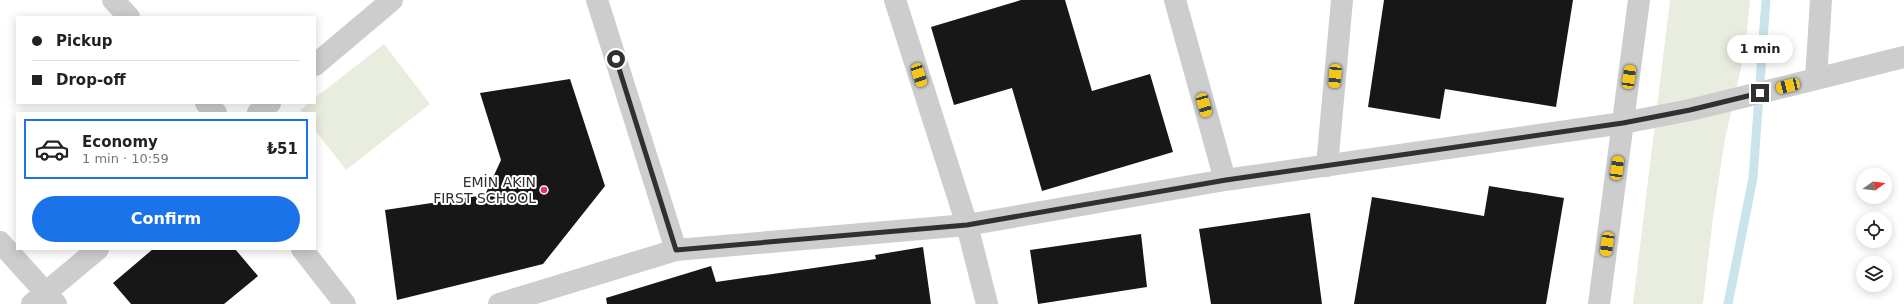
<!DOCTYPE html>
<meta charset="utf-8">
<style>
body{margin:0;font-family:"DejaVu Sans",sans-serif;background:#f2f2f2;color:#222;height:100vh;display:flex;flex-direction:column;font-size:15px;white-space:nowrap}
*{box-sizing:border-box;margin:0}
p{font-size:13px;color:#767676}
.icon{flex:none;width:22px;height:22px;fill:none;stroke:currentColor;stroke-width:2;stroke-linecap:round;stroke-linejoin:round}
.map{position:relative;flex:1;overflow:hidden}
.side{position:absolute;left:16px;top:112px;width:300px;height:138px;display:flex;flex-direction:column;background:#fff;border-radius:0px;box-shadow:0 2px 10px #0003}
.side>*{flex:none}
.banner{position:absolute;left:16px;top:16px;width:300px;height:88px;border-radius:0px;box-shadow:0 2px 10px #0003;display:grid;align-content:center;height:88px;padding:0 16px;background:#fff}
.needle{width:26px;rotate:75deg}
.tools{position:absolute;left:1856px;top:168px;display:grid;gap:8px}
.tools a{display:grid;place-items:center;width:36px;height:36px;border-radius:50%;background:#fff;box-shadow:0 2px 10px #0003;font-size:20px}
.end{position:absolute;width:18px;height:18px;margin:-9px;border:5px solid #303030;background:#fff;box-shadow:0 0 0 2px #fff}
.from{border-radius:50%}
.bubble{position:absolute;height:28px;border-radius:14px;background:#fff;box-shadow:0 2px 10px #0003;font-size:13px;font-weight:700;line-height:28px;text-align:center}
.car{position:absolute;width:12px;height:24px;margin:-12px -6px;border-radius:5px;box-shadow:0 0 3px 1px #0007;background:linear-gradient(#f5c518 24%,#345 0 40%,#f5c518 0 76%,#345 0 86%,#f5c518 0)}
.banner b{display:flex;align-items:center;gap:14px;height:38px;font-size:15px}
.banner b+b{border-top:1px solid #e0e0e0}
.banner i{width:10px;height:10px;background:#222}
ul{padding:7px 0 0;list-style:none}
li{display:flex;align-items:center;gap:12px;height:60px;margin:0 8px 6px;padding:0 8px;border:2px solid transparent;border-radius:0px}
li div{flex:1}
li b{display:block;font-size:15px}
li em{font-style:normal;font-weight:700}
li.current{border-color:#1a73e8}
li>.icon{width:36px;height:36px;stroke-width:1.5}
.primary-button{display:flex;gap:8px;margin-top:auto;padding:8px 16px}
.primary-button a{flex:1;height:46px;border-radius:24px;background:#1a73e8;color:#fff;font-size:16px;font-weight:700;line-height:46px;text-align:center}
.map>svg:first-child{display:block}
.green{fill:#e8eddf}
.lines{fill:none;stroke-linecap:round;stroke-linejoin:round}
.stream{stroke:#cbe4ec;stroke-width:9}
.building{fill:#171717}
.street{stroke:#cdcdcd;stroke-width:22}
.route{stroke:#303030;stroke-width:5}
.poi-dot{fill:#e33659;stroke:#fff;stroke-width:1.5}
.labels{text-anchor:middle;stroke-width:4;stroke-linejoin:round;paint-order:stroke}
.poi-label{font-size:14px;fill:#303030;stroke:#fff;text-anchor:end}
</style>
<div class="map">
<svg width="1904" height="304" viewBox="0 0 1904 304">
<rect width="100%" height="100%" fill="#fff"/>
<!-- green -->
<path class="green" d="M 1670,0 L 1750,0 L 1745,50 L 1725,139 L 1713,217 L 1703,304 L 1633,304 Z
M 384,44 L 430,104 L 346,170 L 315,130 L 315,113 L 302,113 L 300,110 L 309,103 L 315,103 L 315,98 Z"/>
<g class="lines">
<!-- stream -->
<path class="stream" d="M 1728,304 L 1753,178 L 1766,0"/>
</g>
<!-- building -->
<path class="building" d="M 1021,0 L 1065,0 L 1092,91 L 1150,74 L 1173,152 L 1042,191 L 1012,88 L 954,105 L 931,27 Z
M 1384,0 L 1573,0 L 1556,107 L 1445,89 L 1440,119 L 1368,107 Z
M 570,79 L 605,186 L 543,264 L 397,300 L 385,210 L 485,195 L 501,160 L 480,93 Z
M 1489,186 L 1564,198 L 1546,304 L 1354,304 L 1372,197 L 1484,216 Z
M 1310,213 L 1322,304 L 1211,304 L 1199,229 Z
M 1141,234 L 1147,287 L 1038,304 L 1030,250 Z
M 923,247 L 931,304 L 607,304 L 606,298 L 711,266 L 716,282 L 876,259 L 875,255 Z
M 153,249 L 235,249 L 258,276 L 224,304 L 131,304 L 113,283 Z"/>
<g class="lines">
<!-- street -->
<path class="street" d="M 113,0 L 129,17
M 597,0 L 676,250
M 895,0 L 967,225 L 987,304
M 1175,0 L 1225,180
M 1821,0 L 1816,79 L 1904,57
M 315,65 L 392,0
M 206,103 L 216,113
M 258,113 L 270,103
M 1327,166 L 1342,0
M 0,242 L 56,304
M 302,249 L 345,304
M 32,304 L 98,249
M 499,304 L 676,250 L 967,225 L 1225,180 L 1623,123 L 1690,110 L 1816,79
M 1599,304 L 1639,0"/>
</g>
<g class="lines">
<!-- route -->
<path class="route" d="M 616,59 L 676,250 L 967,225 L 1226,180 L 1623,123 L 1690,110 L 1760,93"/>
</g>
<!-- markers -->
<circle class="poi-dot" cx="544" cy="190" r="4"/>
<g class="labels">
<!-- poi labels -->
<g class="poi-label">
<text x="536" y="187">EMİN AKIN<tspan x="536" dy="16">FIRST SCHOOL</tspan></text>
</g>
</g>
</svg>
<div class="tools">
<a><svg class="needle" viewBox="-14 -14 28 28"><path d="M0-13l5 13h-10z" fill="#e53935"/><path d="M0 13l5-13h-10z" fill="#767676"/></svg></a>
<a><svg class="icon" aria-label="locate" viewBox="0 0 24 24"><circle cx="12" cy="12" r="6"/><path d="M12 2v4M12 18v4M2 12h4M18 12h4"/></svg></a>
<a><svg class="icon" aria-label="layers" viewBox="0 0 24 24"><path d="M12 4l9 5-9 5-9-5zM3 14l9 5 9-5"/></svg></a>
</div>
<i class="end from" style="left:616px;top:59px"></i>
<i class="end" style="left:1760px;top:93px"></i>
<div class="bubble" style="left:1727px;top:35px;width:66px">1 min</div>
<i class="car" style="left:919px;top:75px;rotate:162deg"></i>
<i class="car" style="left:1335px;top:76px;rotate:185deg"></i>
<i class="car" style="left:1629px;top:77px;rotate:8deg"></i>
<i class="car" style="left:1788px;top:86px;rotate:256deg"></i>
<i class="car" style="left:1204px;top:105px;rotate:164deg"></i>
<i class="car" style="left:1617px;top:168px;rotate:8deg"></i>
<i class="car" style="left:1607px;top:244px;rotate:188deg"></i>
<div class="banner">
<b><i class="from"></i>Pickup</b>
<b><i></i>Drop-off</b>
</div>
<section class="side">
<ul>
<li class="current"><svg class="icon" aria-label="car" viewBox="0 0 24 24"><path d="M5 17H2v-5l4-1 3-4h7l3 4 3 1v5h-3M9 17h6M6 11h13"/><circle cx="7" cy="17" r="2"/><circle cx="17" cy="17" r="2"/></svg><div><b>Economy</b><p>1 min · 10:59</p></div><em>₺51</em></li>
</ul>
<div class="primary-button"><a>Confirm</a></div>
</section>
</div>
